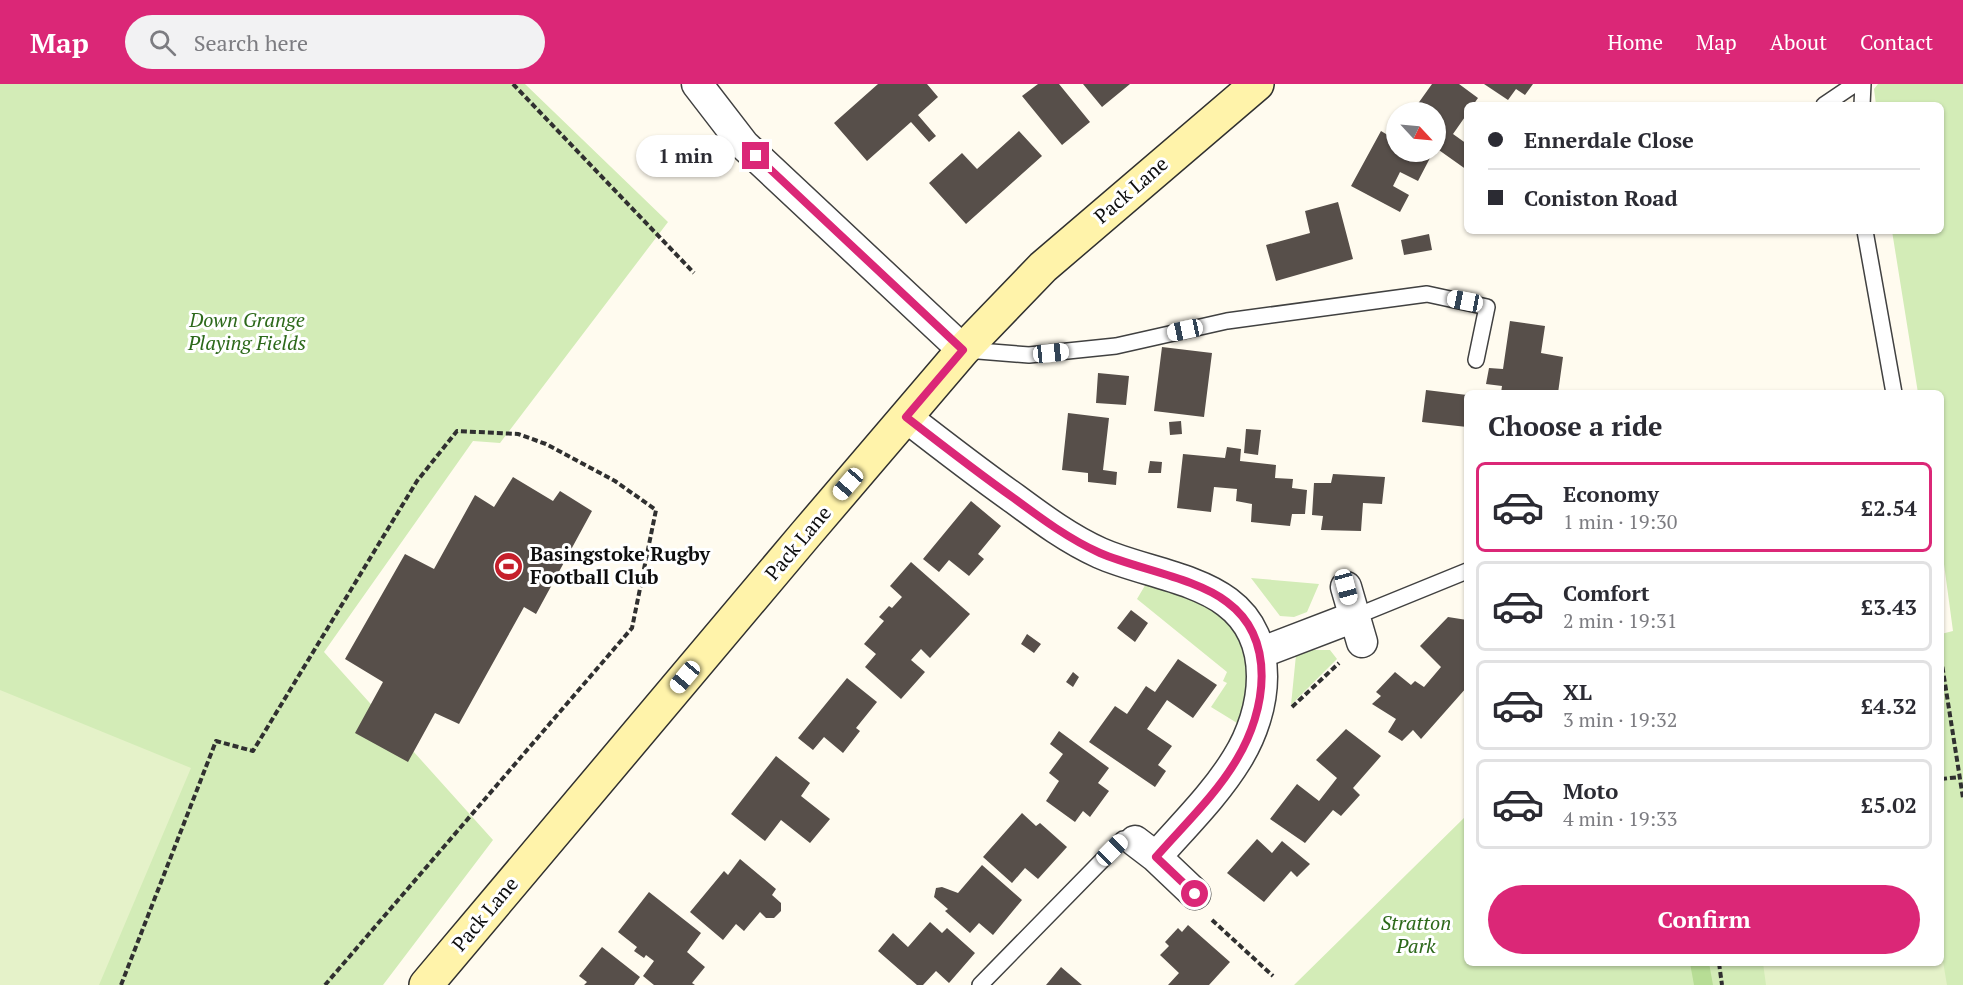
<!DOCTYPE html>
<meta charset="utf-8">
<style>
body{margin:0;font-family:"PT Serif",serif;background:#f2f2f3;color:#2b2b33;height:100vh;display:flex;flex-direction:column;font-size:22px;white-space:nowrap}
*{box-sizing:border-box;margin:0}
p{font-size:20px;color:#7c7c81}
.icon{flex:none;width:33px;height:33px;fill:none;stroke:currentColor;stroke-width:2;stroke-linecap:round;stroke-linejoin:round}
.map{position:relative;flex:1;overflow:hidden}
.sheet{position:absolute;left:1464px;top:306px;width:480px;height:576px;display:flex;flex-direction:column;background:#fff;border-radius:9px;box-shadow:0 2px 4px #0004}
.sheet>*{flex:none}
.top-card{position:absolute;left:1464px;top:18px;width:480px;height:132px;border-radius:9px;box-shadow:0 2px 4px #0004;display:grid;align-content:center;height:132px;padding:0 24px;background:#fff}
.needle{width:39px;rotate:116deg}
.tools{position:absolute;left:1386px;top:18px;display:grid;gap:12px}
.tools a{display:grid;place-items:center;width:60px;height:60px;border-radius:50%;background:#fff;box-shadow:0 2px 4px #0004;font-size:30px}
.end{position:absolute;width:27px;height:27px;margin:-14px;border:8px solid #db2777;background:#fff;box-shadow:0 0 0 3px #fff}
.from{border-radius:50%}
.bubble{position:absolute;height:42px;border-radius:21px;background:#fff;box-shadow:0 2px 4px #0004;font-size:20px;font-weight:700;line-height:42px;text-align:center}
.car{position:absolute;width:18px;height:36px;margin:-18px -9px;border-radius:8px;box-shadow:0 0 4px 2px #0007;background:linear-gradient(#fff 24%,#345 0 40%,#fff 0 76%,#345 0 86%,#fff 0)}
.top-card b{display:flex;align-items:center;gap:21px;height:57px;font-size:22px}
.top-card b+b{border-top:2px solid #e1e1e2}
.top-card i{width:15px;height:15px;background:#2b2b33}
ul{padding:0;list-style:none}
li{display:flex;align-items:center;gap:18px;height:90px;margin:0 12px 9px;padding:0 12px;border:3px solid #e1e1e2;border-radius:9px}
li div{flex:1}
li b{display:block;font-size:22px}
li em{font-style:normal;font-weight:700}
li.selected{border-color:#db2777}
li>.icon{width:54px;height:54px;stroke-width:1.5}
h2{padding:0 24px;font-size:27px;line-height:72px}
.action{display:flex;gap:12px;margin-top:auto;padding:12px 24px}
.action a{flex:1;height:69px;border-radius:36px;background:#db2777;color:#fff;font-size:24px;font-weight:700;line-height:69px;text-align:center}
header{display:flex;align-items:center;gap:36px;box-sizing:border-box;height:84px;padding:0 30px;background:#db2777;color:#fff}
header strong{font-size:28px}
nav{display:flex;gap:33px;margin-inline-start:auto;font-size:21px}
.search{width:420px;height:54px;background:#f2f2f3;display:flex;align-items:center;gap:15px;box-sizing:border-box;padding:0 21px;border-radius:33px;color:#7c7c81;font-size:22px}
.map>svg:first-child{display:block}
.green{fill:#d3ecb7}
.forest{fill:#b7dd95}
.pitch{fill:#e5f2c9}
.building{fill:#574f4a}
.lines{fill:none;stroke-linecap:round;stroke-linejoin:round}
.lane-casing{stroke:#414141;stroke-width:18}
.street-casing{stroke:#414141;stroke-width:33}
.secondary-casing{stroke:#303030;stroke-width:36}
.path{stroke:#303030;stroke-width:4;stroke-dasharray:6 3;stroke-linecap:butt}
.lane{stroke:#fff;stroke-width:15}
.street{stroke:#fff;stroke-width:30}
.secondary{stroke:#fff3aa;stroke-width:33}
.route{stroke:#db2777;stroke-width:8}
.labels{text-anchor:middle;stroke-width:6;stroke-linejoin:round;paint-order:stroke}
.street-label{font-size:20px;fill:#0e0e0e;stroke:#fff}
.park-label{font-size:20px;font-style:italic;fill:#2d691b;stroke:#fff}
.poi-label{font-size:20px;font-weight:bold;fill:#0e0e0e;stroke:#fff;text-anchor:start}
</style>
<header>
<strong>Map</strong>
<div class="search"><svg class="icon" aria-label="search" viewBox="0 0 24 24"><circle cx="10" cy="10" r="6"/><path d="M15 15l6 6"/></svg>Search here</div>
<nav><a>Home</a><a>Map</a><a>About</a><a>Contact</a></nav>
</header>
<div class="map">
<svg width="1963" height="901" viewBox="0 0 1963 901">
<rect width="100%" height="100%" fill="#fffbef"/>
<!-- green -->
<path class="green" d="M 0,0 L 525,0 L 668,138 L 500,359 L 473,357 L 324,568 L 493,756 L 383,901 L 0,901 Z
M 1878,0 L 1963,0 L 1963,901 L 1294,901 L 1467,731 L 1467,879 L 1941,879 L 1941,550 L 1953,547 L 1941,458 L 1941,309 L 1918,309 L 1892,147 L 1941,147 L 1941,21 L 1876,21 L 1874,5 Z
M 1150,493 L 1236,536 L 1255,587 L 1242,642 L 1211,623 L 1227,599 L 1223,597 L 1227,588 L 1137,515 Z
M 1251,494 L 1319,500 L 1307,528 L 1294,533 L 1280,532 Z
M 1308,566 L 1330,566 L 1337,575 L 1291,621 L 1296,571 Z"/>
<!-- forest -->
<path class="forest" d="M 1690,879 L 1709,879 L 1713,901 L 1694,901 Z"/>
<!-- pitch -->
<path class="pitch" d="M 0,606 L 191,684 L 99,901 L 0,901 Z
M 1941,866 L 1947,901 L 1766,901 L 1763,879 L 1941,879 Z"/>
<!-- building -->
<path class="building" d="M 878,0 L 927,0 L 938,13 L 918,31 L 936,52 L 929,58 L 911,38 L 867,77 L 834,39 Z
M 1038,0 L 1059,0 L 1090,38 L 1062,61 L 1022,12 Z
M 1083,0 L 1130,0 L 1102,23 Z
M 1432,0 L 1459,0 L 1478,14 L 1473,21 L 1467,21 L 1467,30 L 1453,50 L 1467,60 L 1467,86 L 1436,64 L 1436,28 L 1412,28 Z
M 1484,0 L 1533,0 L 1525,11 L 1516,5 L 1508,16 Z
M 1019,47 L 1042,72 L 966,140 L 929,99 L 962,69 L 977,85 Z
M 1381,47 L 1396,56 L 1396,68 L 1418,68 L 1430,74 L 1418,97 L 1400,88 L 1393,102 L 1409,111 L 1400,128 L 1351,102 Z
M 1338,118 L 1353,175 L 1276,197 L 1266,161 L 1310,149 L 1305,127 Z
M 1429,150 L 1432,166 L 1404,171 L 1401,156 Z
M 1510,237 L 1545,242 L 1541,269 L 1563,273 L 1558,309 L 1501,309 L 1502,302 L 1486,300 L 1489,284 L 1503,285 Z
M 1162,263 L 1212,269 L 1204,333 L 1154,327 Z
M 1098,289 L 1129,292 L 1126,321 L 1096,319 Z
M 1426,306 L 1467,311 L 1467,343 L 1422,338 Z
M 1068,329 L 1109,334 L 1103,386 L 1117,388 L 1116,401 L 1088,398 L 1088,389 L 1062,386 Z
M 1181,337 L 1182,350 L 1170,351 L 1169,338 Z
M 1246,345 L 1261,346 L 1258,371 L 1244,369 Z
M 1227,363 L 1241,365 L 1240,377 L 1276,381 L 1275,394 L 1293,395 L 1292,404 L 1307,406 L 1305,430 L 1292,430 L 1290,442 L 1251,438 L 1252,420 L 1236,417 L 1237,405 L 1214,403 L 1211,428 L 1177,424 L 1183,370 L 1225,374 Z
M 1150,377 L 1162,378 L 1161,389 L 1148,389 Z
M 1333,390 L 1385,393 L 1382,420 L 1363,419 L 1361,447 L 1321,446 L 1323,432 L 1312,431 L 1314,399 L 1331,399 Z
M 513,393 L 553,417 L 560,407 L 592,427 L 536,530 L 524,523 L 459,640 L 435,629 L 408,678 L 355,649 L 383,598 L 345,575 L 405,470 L 434,485 L 475,411 L 494,423 Z
M 971,417 L 1001,442 L 978,470 L 984,475 L 969,492 L 949,476 L 939,488 L 923,475 Z
M 911,478 L 970,530 L 930,574 L 921,565 L 911,576 L 925,588 L 901,615 L 865,583 L 876,570 L 864,560 L 884,537 L 879,533 L 889,522 L 892,524 L 902,513 L 890,502 Z
M 1131,526 L 1148,539 L 1135,558 L 1117,544 Z
M 1448,533 L 1467,536 L 1467,603 L 1421,655 L 1413,646 L 1402,657 L 1388,648 L 1396,635 L 1372,620 L 1381,612 L 1376,608 L 1395,588 L 1411,601 L 1415,597 L 1424,603 L 1441,583 L 1420,562 Z
M 1027,550 L 1041,560 L 1034,569 L 1021,560 Z
M 1178,575 L 1217,601 L 1193,634 L 1167,616 L 1147,645 L 1172,662 L 1158,681 L 1166,687 L 1155,703 L 1089,658 L 1115,622 L 1127,630 L 1146,602 L 1155,608 Z
M 1073,588 L 1079,593 L 1073,603 L 1066,598 Z
M 847,594 L 877,618 L 856,644 L 860,647 L 843,669 L 824,653 L 813,666 L 798,654 Z
M 1346,645 L 1381,672 L 1353,704 L 1360,711 L 1341,732 L 1333,726 L 1305,759 L 1270,735 L 1297,700 L 1319,717 L 1337,694 L 1316,676 Z
M 1059,647 L 1109,684 L 1098,699 L 1109,707 L 1090,733 L 1083,727 L 1075,738 L 1046,717 L 1059,697 L 1049,689 L 1063,670 L 1050,660 Z
M 776,672 L 810,699 L 801,712 L 830,735 L 810,759 L 781,736 L 765,757 L 731,730 Z
M 1022,729 L 1036,742 L 1040,739 L 1067,763 L 1038,795 L 1025,784 L 1012,799 L 983,773 Z
M 1257,755 L 1272,769 L 1282,757 L 1310,780 L 1297,793 L 1291,787 L 1264,818 L 1227,789 Z
M 740,775 L 776,805 L 772,811 L 781,819 L 781,827 L 774,834 L 766,834 L 760,828 L 744,847 L 736,840 L 723,856 L 690,828 L 724,787 L 728,791 Z
M 982,781 L 1022,816 L 993,851 L 979,839 L 970,849 L 945,827 L 948,825 L 934,813 L 936,804 L 942,803 L 958,809 Z
M 649,808 L 701,849 L 687,868 L 705,883 L 692,899 L 695,901 L 654,901 L 643,892 L 654,877 L 646,871 L 644,874 L 634,867 L 637,863 L 618,848 Z
M 930,838 L 942,849 L 947,844 L 975,869 L 949,899 L 936,887 L 923,901 L 917,901 L 878,867 L 893,849 L 908,863 Z
M 1188,841 L 1230,878 L 1209,901 L 1168,901 L 1179,889 L 1160,871 L 1169,862 L 1165,858 L 1178,844 L 1182,848 Z
M 602,863 L 640,893 L 634,901 L 584,901 L 587,898 L 579,892 Z
M 1061,883 L 1082,901 L 1046,901 Z"/>
<g class="lines">
<defs>
<path id="lane" d="M 1824,21 L 1855,0
M 1862,21 L 1863,0
M 1865,147 L 1894,309
M 966,266 L 1029,271 L 1116,262 L 1227,237 L 1427,210 L 1487,223 L 1476,276
M 1354,533 L 1467,487
M 980,901 L 1123,755 L 1135,757"/>
<path id="street" d="M 697,0 L 744,61 L 963,266
M 906,333 C 942,361 978,389 1015,415 C 1042,435 1069,455 1100,469 C 1138,486 1194,493 1227,518 C 1277,555 1267,627 1237,675 C 1215,711 1183,742 1156,773
M 1346,503 L 1362,558
M 1260,569 L 1354,533
M 1135,757 L 1156,773 L 1195,810"/>
<path id="secondary" d="M 426,901 L 805,451 L 963,266 L 1043,183 L 1257,0"/>
</defs>
<!-- lane casing -->
<use href="#lane" class="lane-casing"/>
<!-- street casing -->
<use href="#street" class="street-casing"/>
<!-- secondary casing -->
<use href="#secondary" class="secondary-casing"/>
<!-- path -->
<path class="path" d="M 513,0 L 694,189
M 1941,574 L 1963,714
M 1292,623 L 1339,579
M 1941,695 L 1960,693
M 1212,836 L 1273,892
M 1719,879 L 1722,901
M 121,901 L 216,657 L 253,667 L 417,397 L 457,347 L 518,350 L 546,360 L 615,397 L 656,426 L 632,544 L 325,901"/>
<!-- lane -->
<use href="#lane" class="lane"/>
<!-- street -->
<use href="#street" class="street"/>
<!-- secondary -->
<use href="#secondary" class="secondary"/>
</g>
<g class="lines">
<!-- route -->
<path class="route" d="M 756,72 L 963,266 L 906,333 C 942,361 978,389 1015,415 C 1042,435 1069,455 1100,469 C 1137,485 1196,494 1227,518 C 1277,555 1266,627 1237,675 C 1216,711 1183,742 1156,773 L 1195,810"/>
</g>
<!-- icons -->
<defs>
<symbol id="stadium-disc" viewBox="-11 -11 22 22"><circle r="9.5" fill="#c51f2b" stroke="#fff"/><path d="M0-5a6.5 5 0 1 0 0 10a6.5 5 0 1 0 0-10ZM-3.5-1.8h7v3.6h-7Z" fill="#fff"/></symbol>
</defs>
<g fill-rule="evenodd">
<use href="#stadium-disc" x="492" y="466" width="33" height="33"/>
</g>
<g class="labels">
<!-- street labels -->
<g class="street-label">
<text transform="translate(1131 106) rotate(-41)" y="7">Pack Lane</text>
<text transform="translate(798 459) rotate(-50)" y="7">Pack Lane</text>
<text transform="translate(485 830) rotate(-50)" y="7">Pack Lane</text>
</g>
<!-- park labels -->
<g class="park-label">
<text x="247" y="243">Down Grange<tspan x="247" dy="23">Playing Fields</tspan></text>
<text x="1416" y="846">Stratton<tspan x="1416" dy="23">Park</tspan></text>
</g>
<!-- poi labels -->
<g class="poi-label">
<text x="530" y="477">Basingstoke Rugby<tspan x="530" dy="23">Football Club</tspan></text>
</g>
</g>
</svg>
<div class="tools">
<a><svg class="needle" viewBox="-14 -14 28 28"><path d="M0-13l5 13h-10z" fill="#e53935"/><path d="M0 13l5-13h-10z" fill="#7c7c81"/></svg></a>
</div>
<i class="end from" style="left:1195px;top:810px"></i>
<i class="end" style="left:756px;top:72px"></i>
<div class="bubble" style="left:636px;top:51px;width:99px">1 min</div>
<i class="car" style="left:1465px;top:217px;rotate:281deg"></i>
<i class="car" style="left:1185px;top:246px;rotate:258deg"></i>
<i class="car" style="left:1051px;top:269px;rotate:84deg"></i>
<i class="car" style="left:848px;top:400px;rotate:221deg"></i>
<i class="car" style="left:1346px;top:503px;rotate:165deg"></i>
<i class="car" style="left:685px;top:593px;rotate:220deg"></i>
<i class="car" style="left:1112px;top:766px;rotate:45deg"></i>
<div class="top-card">
<b><i class="from"></i>Ennerdale Close</b>
<b><i></i>Coniston Road</b>
</div>
<section class="sheet">
<h2>Choose a ride</h2>
<ul>
<li class="selected"><svg class="icon" aria-label="car" viewBox="0 0 24 24"><path d="M5 17H2v-5l4-1 3-4h7l3 4 3 1v5h-3M9 17h6M6 11h13"/><circle cx="7" cy="17" r="2"/><circle cx="17" cy="17" r="2"/></svg><div><b>Economy</b><p>1 min · 19:30</p></div><em>£2.54</em></li>
<li><svg class="icon" aria-label="car" viewBox="0 0 24 24"><path d="M5 17H2v-5l4-1 3-4h7l3 4 3 1v5h-3M9 17h6M6 11h13"/><circle cx="7" cy="17" r="2"/><circle cx="17" cy="17" r="2"/></svg><div><b>Comfort</b><p>2 min · 19:31</p></div><em>£3.43</em></li>
<li><svg class="icon" aria-label="car" viewBox="0 0 24 24"><path d="M5 17H2v-5l4-1 3-4h7l3 4 3 1v5h-3M9 17h6M6 11h13"/><circle cx="7" cy="17" r="2"/><circle cx="17" cy="17" r="2"/></svg><div><b>XL</b><p>3 min · 19:32</p></div><em>£4.32</em></li>
<li><svg class="icon" aria-label="car" viewBox="0 0 24 24"><path d="M5 17H2v-5l4-1 3-4h7l3 4 3 1v5h-3M9 17h6M6 11h13"/><circle cx="7" cy="17" r="2"/><circle cx="17" cy="17" r="2"/></svg><div><b>Moto</b><p>4 min · 19:33</p></div><em>£5.02</em></li>
</ul>
<div class="action"><a>Confirm</a></div>
</section>
</div>
